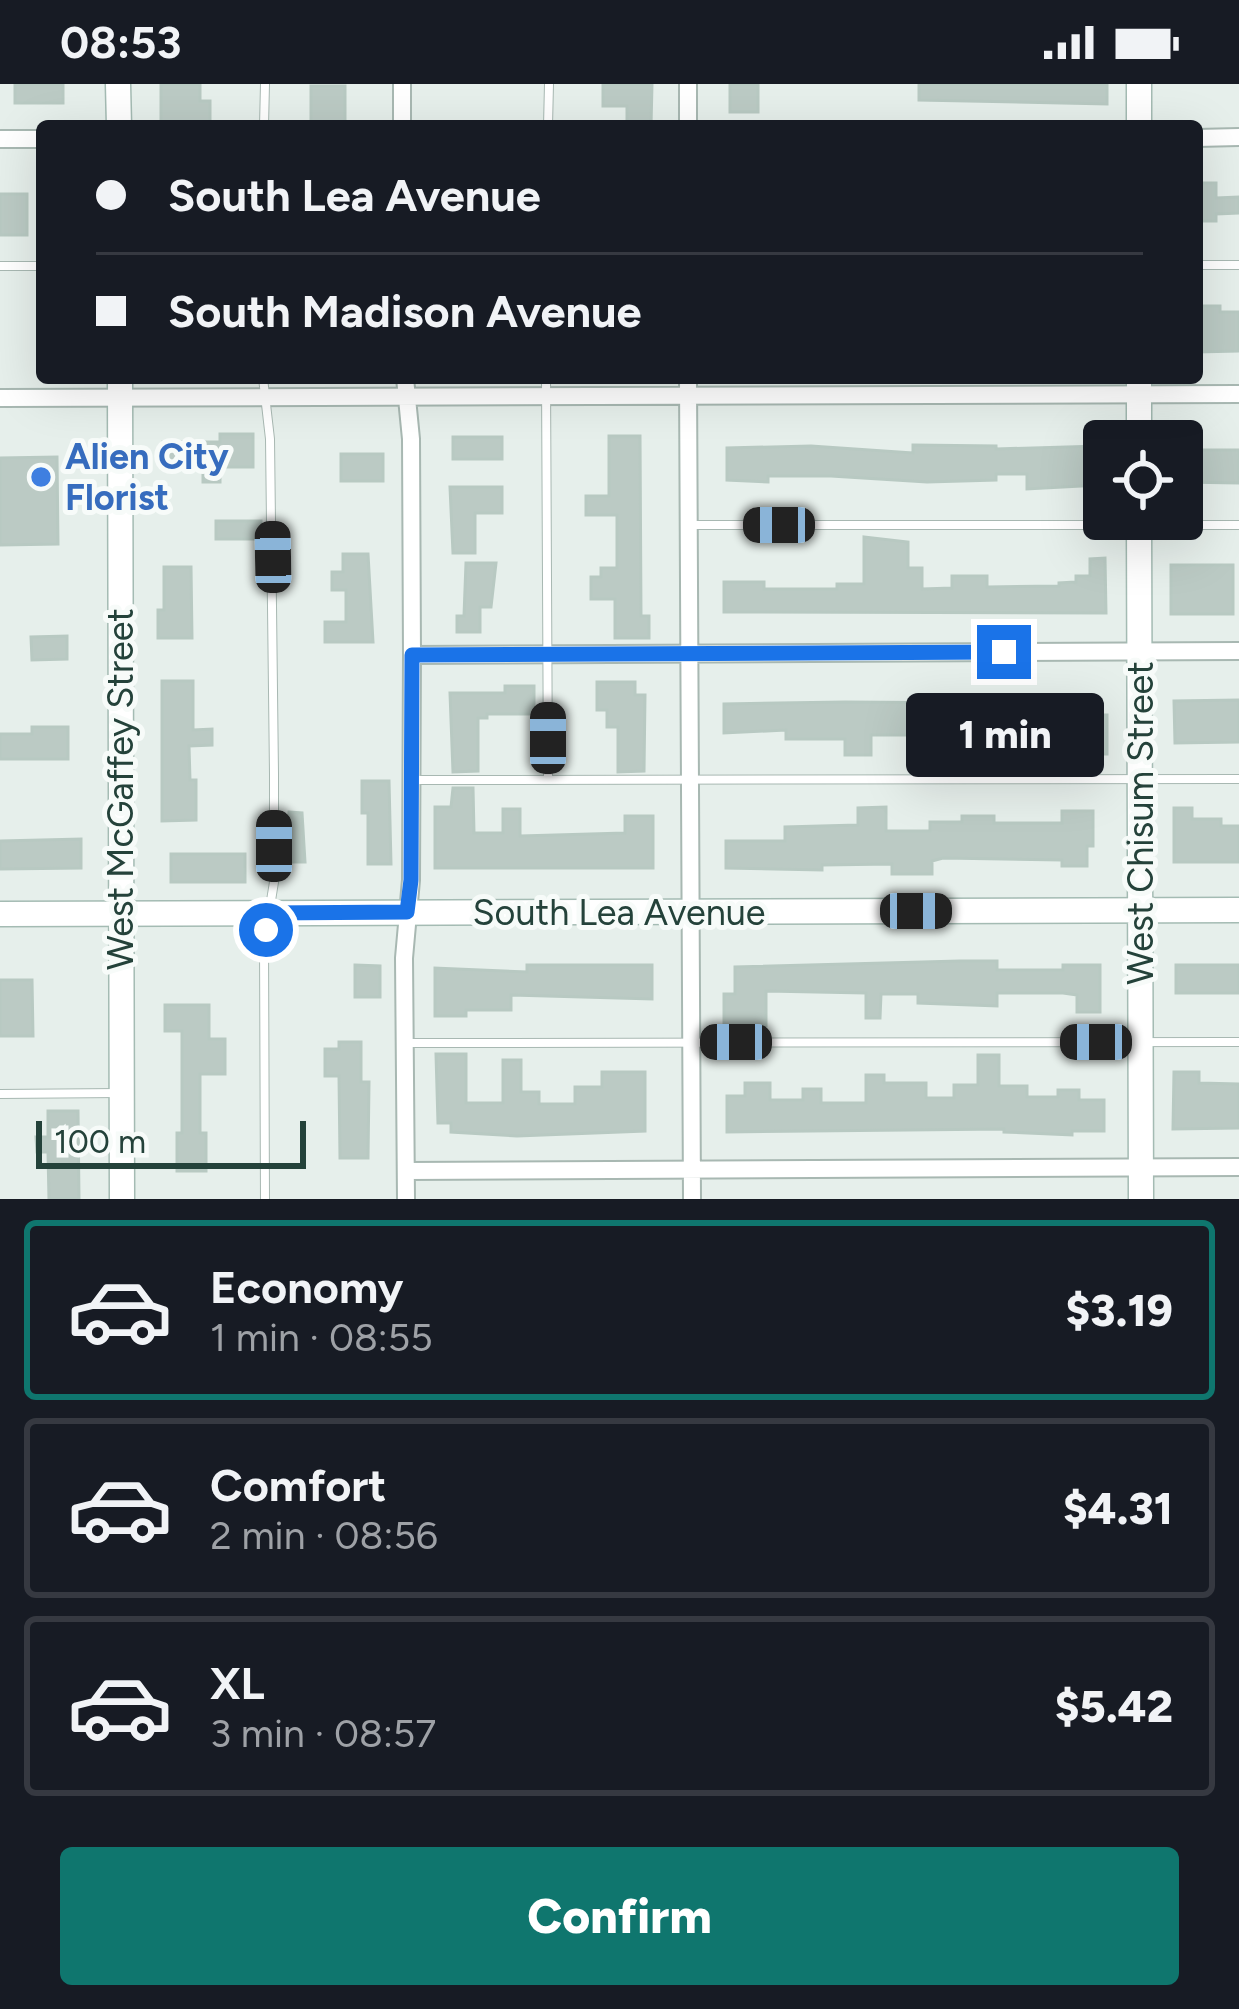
<!DOCTYPE html>
<meta charset="utf-8">
<style>
body{margin:0;font-family:Figtree,sans-serif;background:#20242c;color:#f1f3f6;height:100vh;display:flex;flex-direction:column;font-size:45px;white-space:nowrap}
*{box-sizing:border-box;margin:0}
p{font-size:39px;color:#9ea1a6}
.icon{flex:none;width:66px;height:66px;fill:none;stroke:currentColor;stroke-width:2;stroke-linecap:round;stroke-linejoin:round}
.map{position:relative;height:1115px;overflow:hidden}
.details{display:flex;flex-direction:column;background:#171b24;flex:1}
.details>*{flex:none}
.hud{position:absolute;left:36px;top:36px;width:1167px;height:264px;border-radius:12px;box-shadow:0 12px 48px #0002;display:grid;align-content:center;height:264px;padding:0 60px;background:#171b24}
.fabs{position:absolute;left:1083px;top:336px;display:grid;gap:24px}
.fabs a{display:grid;place-items:center;width:120px;height:120px;border-radius:12px;background:#171b24;box-shadow:0 12px 48px #0002;font-size:60px}
.scale{position:absolute;left:36px;bottom:30px;width:270px;box-sizing:border-box;padding-left:12px;border:6px solid #24423a;border-top:0;font-size:33px;line-height:42px;white-space:nowrap;color:#24423a;-webkit-text-stroke:9px #f7fbf9;paint-order:stroke}
.end{position:absolute;width:54px;height:54px;margin:-27px;border:15px solid #1a73e8;background:#fff;box-shadow:0 0 0 6px #fff}
.from{border-radius:50%}
.bubble{position:absolute;height:84px;border-radius:12px;background:#171b24;box-shadow:0 12px 48px #0002;font-size:39px;font-weight:800;line-height:84px;text-align:center}
.car{position:absolute;width:36px;height:72px;margin:-36px -18px;border-radius:15px;box-shadow:0 0 9px 3px #0007;background:linear-gradient(#222 24%,#8ab4d8 0 40%,#222 0 76%,#8ab4d8 0 86%,#222 0)}
.hud b{display:flex;align-items:center;gap:42px;height:114px;font-size:45px}
.hud b+b{border-top:3px solid #363941}
.hud i{width:30px;height:30px;background:#f1f3f6}
ul{padding:21px 0 0;list-style:none}
li{display:flex;align-items:center;gap:36px;height:180px;margin:0 24px 18px;padding:0 36px;border:6px solid #363941;border-radius:12px}
li div{flex:1}
li b{display:block;font-size:45px}
li em{font-style:normal;font-weight:800}
li.current{border-color:#0f766e}
li>.icon{width:108px;height:108px;stroke-width:1.5}
.action{display:flex;gap:24px;margin-top:auto;padding:24px 60px}
.action a{flex:1;height:138px;border-radius:12px;background:#0f766e;color:#fff;font-size:48px;font-weight:800;line-height:138px;text-align:center}
.status{display:flex;justify-content:space-between;align-items:center;height:84px;padding:0 60px;background:#171b24;direction:ltr}
.status svg{height:33px;fill:currentColor}
.map>svg:first-child{display:block}
.building{fill:#bbcac4;stroke:#b8c9c2;stroke-width:3}
.lines{fill:none;stroke-linecap:round;stroke-linejoin:round}
.lane-casing{stroke:#a8b8b2;stroke-width:10}
.street-casing{stroke:#a8b8b2;stroke-width:20}
.secondary-casing{stroke:#a4bbb3;stroke-width:27}
.lane{stroke:#fff;stroke-width:8}
.street{stroke:#fff;stroke-width:16}
.secondary{stroke:#fff;stroke-width:24}
.route{stroke:#1a73e8;stroke-width:15}
.shop-dot{fill:#3f7fe0;stroke:#f7fbf9;stroke-width:4.5}
.labels{text-anchor:middle;stroke-width:10;stroke-linejoin:round;paint-order:stroke}
.shop-label{font-size:36px;font-weight:bold;fill:#366cbe;stroke:#f7fbf9;text-anchor:start}
.street-label{font-size:36px;fill:#24423a;stroke:#f7fbf9}
</style>
<div class="status"><b>08:53</b><svg viewBox="0 0 49 12"><path d="M0 12V9h3v3zM5 12V6h3v6zM10 12V3h3v9zM15 12V0h3v12zM26 1h20v11H26zM47 4h2v5h-2z"/></svg></div>
<div class="map">
<svg width="1239" height="1115" viewBox="0 0 1239 1115">
<rect width="100%" height="100%" fill="#e6efeb"/>
<!-- building -->
<path class="building" d="M 15,0 L 63,0 L 63,19 L 15,19 Z
M 161,0 L 200,0 L 200,17 L 210,17 L 210,42 L 161,42 Z
M 603,0 L 652,0 L 651,42 L 627,42 L 627,22 L 603,22 Z
M 730,0 L 758,0 L 758,28 L 730,28 Z
M 919,0 L 1107,0 L 1107,20 L 919,16 Z
M 311,2 L 345,2 L 345,42 L 311,42 Z
M 1197,99 L 1216,99 L 1216,114 L 1239,113 L 1239,129 L 1216,130 L 1216,137 L 1197,137 Z
M 0,110 L 27,110 L 27,151 L 0,151 Z
M 1197,222 L 1220,222 L 1220,228 L 1239,228 L 1239,267 L 1197,268 Z
M 220,350 L 253,350 L 253,383 L 220,383 L 220,398 L 203,398 L 203,383 L 163,383 L 163,358 L 220,358 Z
M 609,352 L 640,352 L 641,532 L 649,532 L 649,554 L 615,554 L 615,515 L 591,515 L 591,493 L 601,493 L 601,484 L 617,484 L 617,431 L 586,431 L 586,412 L 609,412 Z
M 453,353 L 502,353 L 502,375 L 453,375 Z
M 913,361 L 996,362 L 996,365 L 1099,362 L 1099,401 L 1027,405 L 1027,390 L 996,390 L 996,396 L 927,398 L 831,392 L 768,392 L 768,398 L 727,396 L 727,364 L 811,362 L 913,369 Z
M 1182,366 L 1239,366 L 1239,399 L 1182,398 Z
M 341,370 L 383,370 L 383,397 L 341,397 Z
M 57,373 L 58,460 L 0,461 L 0,374 Z
M 450,403 L 502,403 L 502,429 L 475,429 L 475,469 L 453,469 Z
M 216,437 L 261,437 L 261,455 L 216,455 Z
M 864,453 L 908,458 L 908,484 L 922,484 L 922,505 L 952,504 L 952,492 L 987,492 L 987,503 L 1059,502 L 1059,499 L 1076,498 L 1076,492 L 1090,492 L 1090,475 L 1105,474 L 1106,529 L 724,528 L 724,498 L 764,498 L 764,505 L 837,505 L 837,500 L 864,500 Z
M 343,470 L 368,470 L 373,558 L 325,558 L 325,538 L 346,538 L 346,506 L 332,506 L 332,488 L 343,488 Z
M 466,479 L 496,479 L 491,523 L 480,523 L 480,548 L 457,548 L 457,532 L 464,532 Z
M 1171,481 L 1233,481 L 1233,530 L 1171,530 Z
M 164,483 L 191,483 L 192,554 L 158,554 L 158,526 L 164,526 Z
M 67,552 L 67,575 L 32,576 L 31,553 Z
M 162,597 L 193,597 L 193,646 L 212,645 L 212,661 L 189,662 L 190,696 L 196,696 L 196,736 L 162,737 Z
M 597,598 L 635,598 L 635,611 L 645,611 L 644,687 L 618,688 L 618,643 L 607,643 L 607,626 L 597,626 Z
M 505,602 L 534,602 L 534,630 L 487,630 L 487,634 L 478,634 L 478,687 L 453,688 L 450,609 L 505,609 Z
M 1087,615 L 1087,631 L 1107,631 L 1107,670 L 1059,670 L 1059,655 L 1031,655 L 1031,645 L 1017,645 L 1017,617 Z
M 1239,616 L 1239,658 L 1175,659 L 1174,617 Z
M 845,618 L 985,619 L 985,657 L 955,657 L 955,651 L 871,651 L 871,671 L 845,671 L 845,655 L 786,655 L 786,646 L 724,649 L 724,620 Z
M 32,643 L 68,643 L 68,675 L 0,675 L 0,650 L 32,650 Z
M 362,697 L 389,697 L 391,780 L 368,780 L 368,729 L 362,729 Z
M 453,704 L 473,704 L 474,749 L 503,749 L 503,725 L 520,725 L 520,752 L 625,749 L 625,732 L 653,732 L 653,784 L 435,784 L 435,723 L 451,723 Z
M 886,723 L 886,747 L 930,747 L 930,738 L 962,738 L 962,732 L 994,732 L 994,739 L 1062,739 L 1062,727 L 1093,727 L 1093,762 L 1087,762 L 1087,782 L 1062,782 L 1062,776 L 943,774 L 932,777 L 932,790 L 892,790 L 892,780 L 822,781 L 822,786 L 726,784 L 726,757 L 785,757 L 785,743 L 858,741 L 858,724 Z
M 1174,724 L 1192,724 L 1192,735 L 1221,735 L 1221,742 L 1239,742 L 1239,778 L 1174,778 Z
M 289,728 L 302,729 L 305,778 L 285,778 Z
M 81,755 L 81,784 L 0,785 L 0,757 Z
M 171,770 L 245,770 L 245,798 L 171,798 Z
M 960,877 L 997,877 L 997,886 L 1063,886 L 1063,881 L 1100,881 L 1100,928 L 1077,928 L 1077,911 L 1063,909 L 997,909 L 997,922 L 918,919 L 918,910 L 881,910 L 880,934 L 866,934 L 866,909 L 766,907 L 766,942 L 724,945 L 724,910 L 735,910 L 735,883 Z
M 355,881 L 380,882 L 380,913 L 355,913 Z
M 527,881 L 652,881 L 652,915 L 511,911 L 511,926 L 466,926 L 466,932 L 435,932 L 435,884 L 527,888 Z
M 1176,881 L 1239,881 L 1239,909 L 1176,909 Z
M 0,896 L 32,896 L 33,952 L 0,952 Z
M 165,921 L 209,921 L 209,955 L 225,955 L 225,990 L 200,990 L 200,1049 L 206,1049 L 206,1087 L 177,1087 L 177,1049 L 182,1049 L 182,947 L 165,947 Z
M 339,958 L 361,958 L 361,998 L 369,998 L 368,1074 L 340,1074 L 339,992 L 325,992 L 325,965 L 339,965 Z
M 436,970 L 466,970 L 466,1019 L 503,1019 L 503,976 L 521,976 L 521,1008 L 539,1008 L 539,1020 L 575,1020 L 575,1003 L 602,1003 L 602,988 L 645,988 L 645,1047 L 517,1052 L 451,1048 L 451,1039 L 438,1039 Z
M 978,971 L 999,971 L 999,1002 L 1027,1002 L 1027,1013 L 1058,1013 L 1058,1006 L 1079,1006 L 1079,1016 L 1104,1016 L 1104,1047 L 1072,1047 L 1072,1051 L 1004,1048 L 1004,1045 L 727,1048 L 727,1012 L 745,1012 L 745,999 L 770,999 L 770,1016 L 803,1016 L 803,1005 L 821,1005 L 821,1019 L 866,1019 L 866,991 L 884,991 L 884,999 L 926,999 L 926,1014 L 954,1014 L 954,1001 L 978,1001 Z
M 1174,988 L 1199,988 L 1199,999 L 1239,1000 L 1239,1044 L 1173,1045 Z
M 48,1027 L 78,1027 L 79,1115 L 49,1115 L 48,1068 L 37,1068 L 36,1053 L 48,1053 Z"/>
<g class="lines">
<defs>
<path id="lane" d="M 264,42 L 265,0
M 548,42 L 549,0
M 1197,181 L 1239,181
M 0,182 L 42,182
M 263,294 L 270,355 L 274,690 L 274,798 L 264,860 L 265,1115
M 546,294 L 548,696
M 691,441 L 1239,441
M 413,696 L 1239,695
M 407,959 L 1239,958
M 0,1010 L 120,1009"/>
<path id="street" d="M 402,0 L 402,42
M 688,42 L 688,0
M 1197,54 L 1239,53
M 0,55 L 42,55
M 405,294 L 411,355 L 412,571 L 411,796 L 404,874 L 406,1115
M 688,294 L 692,1115
M 0,314 L 1239,310
M 412,571 L 1239,567
M 406,1087 L 1239,1083"/>
<path id="secondary" d="M 118,0 L 119,42
M 1139,0 L 1139,42
M 120,294 L 122,1115
M 1139,294 L 1139,357
M 1139,435 L 1141,1115
M 0,830 L 1239,826"/>
</defs>
<!-- lane casing -->
<use href="#lane" class="lane-casing"/>
<!-- street casing -->
<use href="#street" class="street-casing"/>
<!-- secondary casing -->
<use href="#secondary" class="secondary-casing"/>
<!-- lane -->
<use href="#lane" class="lane"/>
<!-- street -->
<use href="#street" class="street"/>
<!-- secondary -->
<use href="#secondary" class="secondary"/>
</g>
<g class="lines">
<!-- route -->
<path class="route" d="M 266,846 L 268,829 L 407,828 L 411,796 L 412,571 L 1004,568"/>
</g>
<!-- markers -->
<circle class="shop-dot" cx="41" cy="393" r="12"/>
<g class="labels">
<!-- shop labels -->
<g class="shop-label">
<text x="65" y="385">Alien City<tspan x="65" dy="41">Florist</tspan></text>
</g>
<!-- street labels -->
<g class="street-label">
<text transform="translate(120 705) rotate(-90)" y="13">West McGaffey Street</text>
<text transform="translate(1140 739) rotate(-90)" y="13">West Chisum Street</text>
<text x="619" y="841">South Lea Avenue</text>
</g>
</g>
</svg>
<div class="fabs">
<a><svg class="icon" aria-label="locate" viewBox="0 0 24 24"><circle cx="12" cy="12" r="6"/><path d="M12 2v4M12 18v4M2 12h4M18 12h4"/></svg></a>
</div>
<div class="scale">100 m</div>
<i class="end from" style="left:266px;top:846px"></i>
<i class="end" style="left:1004px;top:568px"></i>
<div class="bubble" style="left:906px;top:609px;width:198px">1 min</div>
<i class="car" style="left:779px;top:441px;rotate:270deg"></i>
<i class="car" style="left:273px;top:473px;rotate:359deg"></i>
<i class="car" style="left:548px;top:654px;rotate:0deg"></i>
<i class="car" style="left:274px;top:762px;rotate:0deg"></i>
<i class="car" style="left:916px;top:827px;rotate:90deg"></i>
<i class="car" style="left:736px;top:958px;rotate:270deg"></i>
<i class="car" style="left:1096px;top:958px;rotate:270deg"></i>
<div class="hud">
<b><i class="from"></i>South Lea Avenue</b>
<b><i></i>South Madison Avenue</b>
</div>
</div>
<section class="details">
<ul>
<li class="current"><svg class="icon" aria-label="car" viewBox="0 0 24 24"><path d="M5 17H2v-5l4-1 3-4h7l3 4 3 1v5h-3M9 17h6M6 11h13"/><circle cx="7" cy="17" r="2"/><circle cx="17" cy="17" r="2"/></svg><div><b>Economy</b><p>1 min · 08:55</p></div><em>$3.19</em></li>
<li><svg class="icon" aria-label="car" viewBox="0 0 24 24"><path d="M5 17H2v-5l4-1 3-4h7l3 4 3 1v5h-3M9 17h6M6 11h13"/><circle cx="7" cy="17" r="2"/><circle cx="17" cy="17" r="2"/></svg><div><b>Comfort</b><p>2 min · 08:56</p></div><em>$4.31</em></li>
<li><svg class="icon" aria-label="car" viewBox="0 0 24 24"><path d="M5 17H2v-5l4-1 3-4h7l3 4 3 1v5h-3M9 17h6M6 11h13"/><circle cx="7" cy="17" r="2"/><circle cx="17" cy="17" r="2"/></svg><div><b>XL</b><p>3 min · 08:57</p></div><em>$5.42</em></li>
</ul>
<div class="action"><a>Confirm</a></div>
</section>
